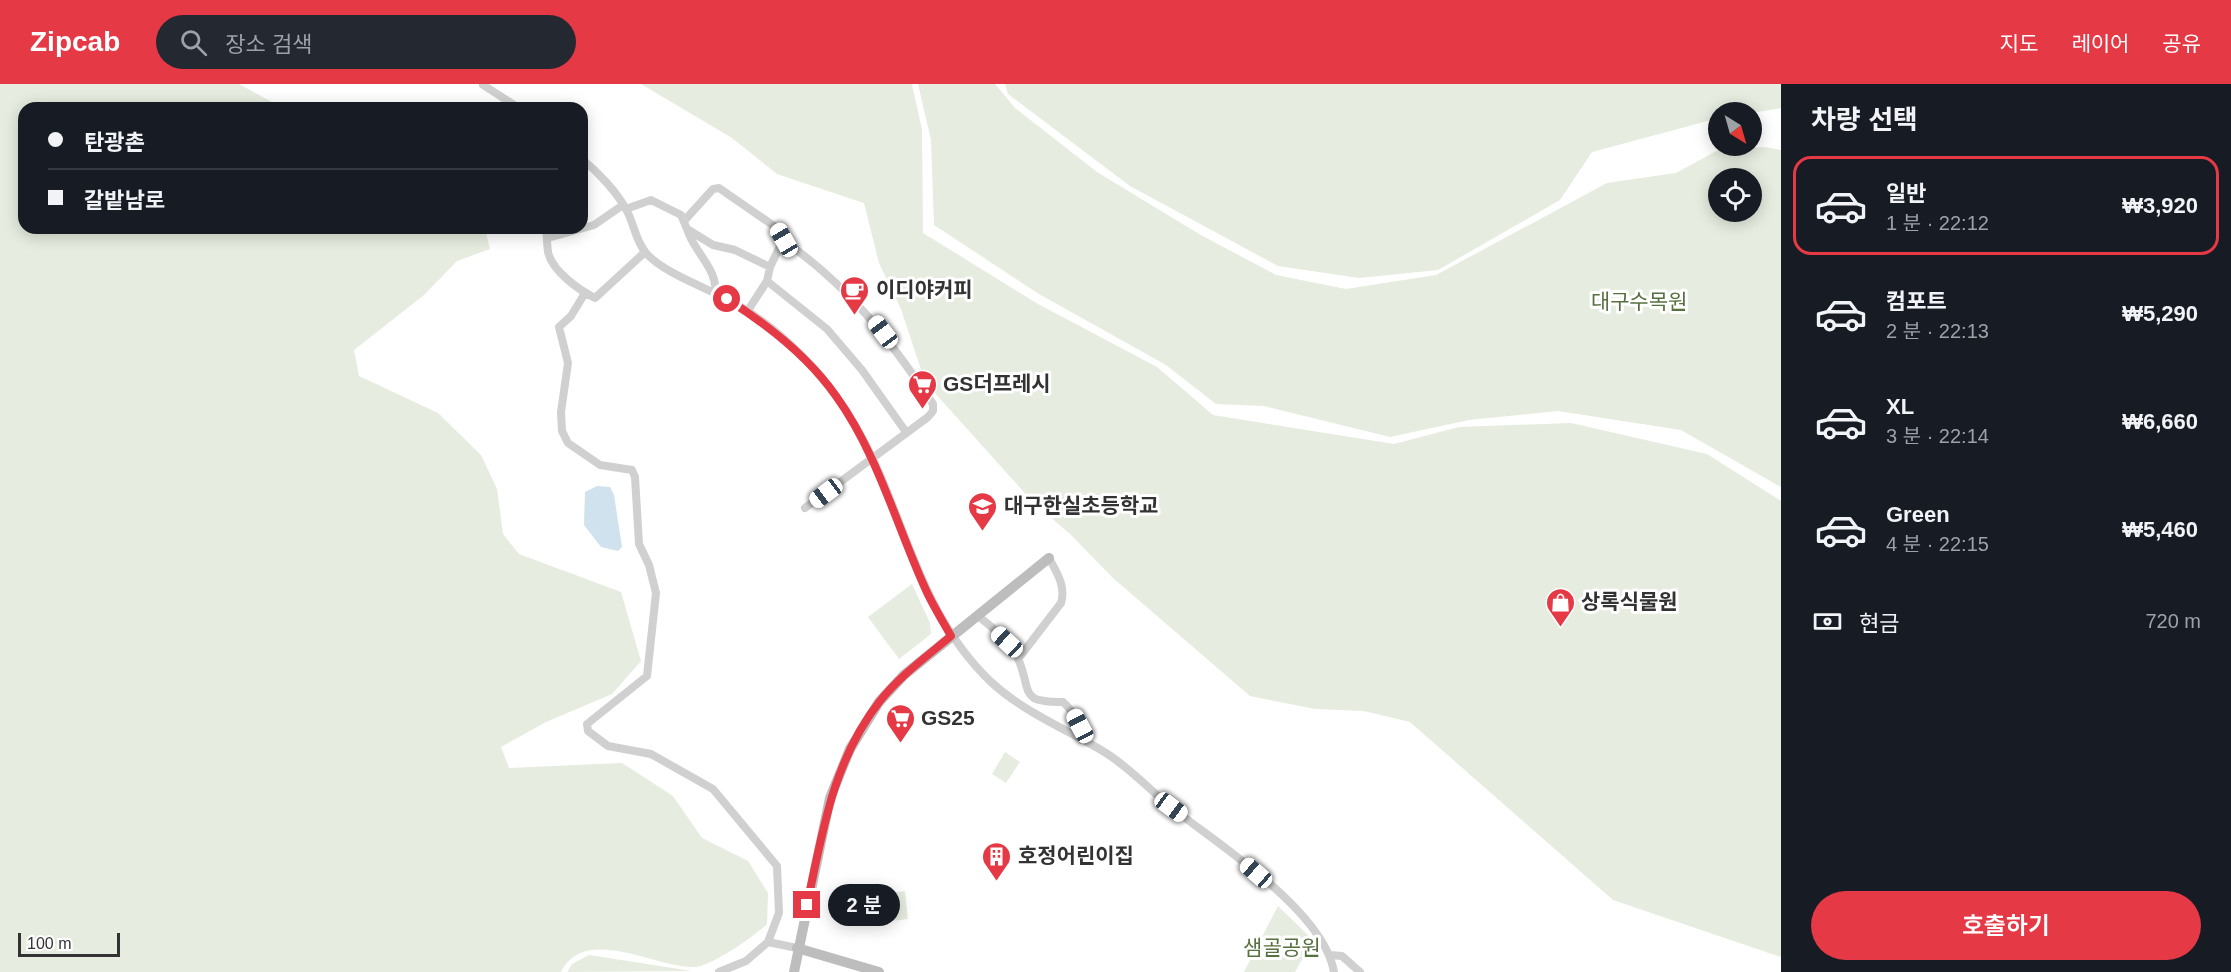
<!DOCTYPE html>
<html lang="ko">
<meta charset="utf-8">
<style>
body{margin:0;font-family:Helvetica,"Noto Sans KR",sans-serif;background:#242831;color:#f1f3f6;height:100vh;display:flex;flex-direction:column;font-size:22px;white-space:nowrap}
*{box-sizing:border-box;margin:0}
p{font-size:20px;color:#9ea1a6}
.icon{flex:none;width:33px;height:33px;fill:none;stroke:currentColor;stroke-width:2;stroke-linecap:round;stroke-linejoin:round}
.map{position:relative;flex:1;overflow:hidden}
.sheet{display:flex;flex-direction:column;background:#171b24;width:450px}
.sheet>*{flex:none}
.hud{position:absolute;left:18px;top:18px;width:570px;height:132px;border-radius:18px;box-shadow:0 3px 15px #0003;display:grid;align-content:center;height:132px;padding:0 30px;background:#171b24}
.needle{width:39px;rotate:143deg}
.buttons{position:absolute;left:1708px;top:18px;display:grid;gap:12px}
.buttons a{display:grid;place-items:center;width:54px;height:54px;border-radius:50%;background:#171b24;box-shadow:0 3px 15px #0003;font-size:30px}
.scale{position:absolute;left:18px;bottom:15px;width:102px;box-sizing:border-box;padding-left:6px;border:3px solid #333;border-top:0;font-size:16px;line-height:21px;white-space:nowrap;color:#333;-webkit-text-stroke:4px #fff;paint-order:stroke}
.end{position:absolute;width:27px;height:27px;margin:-14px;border:8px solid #e63946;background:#fff;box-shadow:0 0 0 3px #fff}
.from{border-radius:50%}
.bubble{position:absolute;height:42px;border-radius:21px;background:#171b24;box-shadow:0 3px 15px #0003;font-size:20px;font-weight:600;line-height:42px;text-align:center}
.car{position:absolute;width:18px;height:36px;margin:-18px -9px;border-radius:8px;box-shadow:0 0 4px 2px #0007;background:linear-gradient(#fff 24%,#345 0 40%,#fff 0 76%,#345 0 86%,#fff 0)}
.hud b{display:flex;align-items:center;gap:21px;height:57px;font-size:22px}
.hud b+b{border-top:2px solid #363941}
.hud i{width:15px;height:15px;background:#f1f3f6}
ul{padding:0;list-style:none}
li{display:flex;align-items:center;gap:18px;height:99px;margin:0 12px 9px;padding:0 18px;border:3px solid transparent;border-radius:18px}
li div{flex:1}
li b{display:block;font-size:22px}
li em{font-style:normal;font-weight:600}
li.on{border-color:#e63946}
li>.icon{width:54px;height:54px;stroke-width:1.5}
h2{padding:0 30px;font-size:27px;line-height:72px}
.pay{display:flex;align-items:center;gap:15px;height:66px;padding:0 30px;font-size:22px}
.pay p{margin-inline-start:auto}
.primary-button{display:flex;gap:12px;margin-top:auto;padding:12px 30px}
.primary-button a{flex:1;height:69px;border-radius:36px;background:#e63946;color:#fff;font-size:24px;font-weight:600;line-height:69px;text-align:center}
header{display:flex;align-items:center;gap:36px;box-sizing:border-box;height:84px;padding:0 30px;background:#e63946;color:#fff}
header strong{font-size:28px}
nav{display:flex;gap:33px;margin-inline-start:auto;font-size:21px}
.search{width:420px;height:54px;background:#242831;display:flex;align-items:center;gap:15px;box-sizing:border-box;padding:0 21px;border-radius:33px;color:#9ea1a6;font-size:22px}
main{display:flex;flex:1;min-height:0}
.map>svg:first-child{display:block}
.green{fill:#e6ecdf;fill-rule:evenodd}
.water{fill:#cfe2ee}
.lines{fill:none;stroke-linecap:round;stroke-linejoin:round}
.street{stroke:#d0d0d0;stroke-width:8}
.secondary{stroke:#bdbdbd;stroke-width:10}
.route{stroke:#e63946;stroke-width:8}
.labels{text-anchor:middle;stroke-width:6;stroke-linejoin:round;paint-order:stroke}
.poi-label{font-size:21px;font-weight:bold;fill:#333;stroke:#fff;text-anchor:start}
.park-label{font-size:21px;fill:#56703f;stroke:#fff}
</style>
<header>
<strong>Zipcab</strong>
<div class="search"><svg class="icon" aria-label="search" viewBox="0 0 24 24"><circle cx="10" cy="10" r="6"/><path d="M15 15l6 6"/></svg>장소 검색</div>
<nav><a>지도</a><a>레이어</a><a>공유</a></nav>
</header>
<main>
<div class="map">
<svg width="1781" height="888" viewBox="0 0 1781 888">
<rect width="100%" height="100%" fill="#fff"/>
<!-- green -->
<path class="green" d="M 0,0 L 239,0 L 283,24 L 24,24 L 24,144 L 485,144 L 490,165 L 457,177 L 424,211 L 354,266 L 359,292 L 438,329 L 481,371 L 497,405 L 503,450 L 519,470 L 621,508 L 641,577 L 612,610 L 546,638 L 501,663 L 509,684 L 622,679 L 673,712 L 702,754 L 748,777 L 768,809 L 767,840 C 754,852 711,883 693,883 C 656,884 585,840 561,888 L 0,888 Z
M 641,0 L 912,0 L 922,46 L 923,149 L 1038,220 L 1157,283 L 1213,331 L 1394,360 L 1459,343 L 1571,339 L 1707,370 L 1781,417 L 1781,873 L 1613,816 L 1410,638 L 1364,627 L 1315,625 L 1250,612 L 1113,494 L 1071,451 L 1031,416 L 925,298 L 901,225 L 879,179 L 864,119 L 777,90 L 732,54 Z
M 918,0 L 995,0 L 1015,24 L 1097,88 L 1199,150 L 1276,191 L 1346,205 L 1436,191 L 1607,99 L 1676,89 L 1720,65 L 1765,63 L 1781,66 L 1781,403 L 1681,346 L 1558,327 L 1469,336 L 1390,353 L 1264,322 L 1216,320 L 1166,281 L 1039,210 L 934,141 L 931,56 ZM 1719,94 L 1752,94 L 1752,128 L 1719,128 Z
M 1005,0 L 1781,0 L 1781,24 L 1752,29 L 1719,28 L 1719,34 L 1592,68 L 1560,116 L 1438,186 L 1359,194 L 1278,182 L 1130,102 L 1008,10 Z
M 912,500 L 930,539 L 931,550 L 899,575 L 868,533 Z
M 1005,668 L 1020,678 L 1006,699 L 992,690 Z
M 905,807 L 908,835 L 884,838 L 881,810 Z
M 1278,822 L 1313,856 L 1295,888 L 1244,888 Z
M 589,871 L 692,887 L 567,888 L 572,880 Z"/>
<!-- water -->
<path class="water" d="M 597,402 L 610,403 L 614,411 L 622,463 L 618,467 L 601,463 L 584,441 L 585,408 Z"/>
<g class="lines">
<!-- street -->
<path class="street" d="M 483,1 L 519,24
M 582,75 C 598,88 617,108 627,127 C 634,140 636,158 646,169 C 661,187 703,203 725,214 C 778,241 825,290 855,341 C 905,426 915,525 990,597 C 1024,629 1067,645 1106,669 C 1131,685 1150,706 1172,724 C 1219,761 1324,827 1334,888
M 626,125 L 651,116 L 681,131 L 687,145 L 713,161 L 735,166 L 770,183
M 684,137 L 713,105 L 719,104 L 777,144 L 784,156
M 546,144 C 547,152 547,160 548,168 C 552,187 579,206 595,214 L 645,168
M 687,145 C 693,167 719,186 715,210
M 548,154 L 594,141 L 623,121
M 767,197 L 827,245 L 862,286 L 906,348
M 585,209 L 571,232 L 559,243 L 568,279 L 561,328 L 562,347 L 568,359 L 600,381 L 632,386 L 635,393 L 639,460 L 649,481 L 656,509 L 647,592 L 587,640 L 588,647 L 608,662 L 651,670 L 713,705 L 777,782 L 779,829 L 768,858
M 747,228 L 767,197 L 770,183 L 783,156 C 850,203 888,253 933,320 L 933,327 L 928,333 L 805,424
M 977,531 C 993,544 1011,557 1019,577 C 1032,609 1019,618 1063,618 C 1075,629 1080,640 1082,656
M 1018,575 L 1061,519 C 1066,502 1057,489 1049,474
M 1330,871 L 1342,872 L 1360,888
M 719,888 L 746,877 L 768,858 L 797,864"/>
<!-- secondary -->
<path class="secondary" d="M 797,864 L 879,888
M 794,888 L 830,714 L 850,665 L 879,618 L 904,591 L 1049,474"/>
</g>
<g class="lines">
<!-- route -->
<path class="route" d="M 727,215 C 768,241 808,272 836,312 C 877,369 896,440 925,504 C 932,520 942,536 951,552 C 926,573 900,592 880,617 C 833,676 822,750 807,821"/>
</g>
<!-- icons -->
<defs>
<symbol id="cafe-pin" viewBox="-11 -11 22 30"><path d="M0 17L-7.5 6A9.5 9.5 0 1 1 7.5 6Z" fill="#e63946" stroke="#fff"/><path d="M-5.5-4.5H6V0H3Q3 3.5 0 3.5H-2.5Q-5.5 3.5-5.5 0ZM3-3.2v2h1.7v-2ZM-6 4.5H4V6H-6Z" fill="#fff"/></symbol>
<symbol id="supermarket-pin" viewBox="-11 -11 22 30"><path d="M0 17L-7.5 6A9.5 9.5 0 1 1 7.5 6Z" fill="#e63946" stroke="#fff"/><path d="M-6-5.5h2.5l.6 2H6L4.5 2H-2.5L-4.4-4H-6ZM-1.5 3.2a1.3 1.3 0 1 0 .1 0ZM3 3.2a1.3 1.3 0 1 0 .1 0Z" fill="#fff"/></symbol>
<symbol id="school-pin" viewBox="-11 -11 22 30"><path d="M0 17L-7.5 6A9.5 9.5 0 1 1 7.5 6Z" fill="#e63946" stroke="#fff"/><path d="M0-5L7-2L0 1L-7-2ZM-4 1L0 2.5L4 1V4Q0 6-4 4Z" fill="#fff"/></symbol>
<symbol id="shop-pin" viewBox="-11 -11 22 30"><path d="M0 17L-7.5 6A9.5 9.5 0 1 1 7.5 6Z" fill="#e63946" stroke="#fff"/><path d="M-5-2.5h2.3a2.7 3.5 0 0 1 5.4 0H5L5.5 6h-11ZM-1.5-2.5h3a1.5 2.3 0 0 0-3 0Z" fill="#fff"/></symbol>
<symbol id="building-pin" viewBox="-11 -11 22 30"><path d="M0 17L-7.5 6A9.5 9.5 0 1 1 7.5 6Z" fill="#e63946" stroke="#fff"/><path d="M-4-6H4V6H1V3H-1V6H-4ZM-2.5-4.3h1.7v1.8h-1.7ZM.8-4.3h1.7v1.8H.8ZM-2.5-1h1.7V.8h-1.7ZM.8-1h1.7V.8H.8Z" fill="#fff"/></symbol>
</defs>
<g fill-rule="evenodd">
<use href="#cafe-pin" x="838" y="190" width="33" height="45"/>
<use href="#supermarket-pin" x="906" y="284" width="33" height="45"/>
<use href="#school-pin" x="966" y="406" width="33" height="45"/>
<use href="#shop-pin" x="1544" y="502" width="33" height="45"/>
<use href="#supermarket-pin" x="884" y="618" width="33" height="45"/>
<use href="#building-pin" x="980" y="756" width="33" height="45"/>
</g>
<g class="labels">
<!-- poi labels -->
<g class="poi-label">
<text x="876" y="213">이디야커피</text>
<text x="943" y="307">GS더프레시</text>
<text x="1004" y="429">대구한실초등학교</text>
<text x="1581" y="525">상록식물원</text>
<text x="921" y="641">GS25</text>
<text x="1018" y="779">호정어린이집</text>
</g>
<!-- park labels -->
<g class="park-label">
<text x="1639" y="225">대구수목원</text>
<text x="1282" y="871">샘골공원</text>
</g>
</g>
</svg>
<div class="buttons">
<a><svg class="needle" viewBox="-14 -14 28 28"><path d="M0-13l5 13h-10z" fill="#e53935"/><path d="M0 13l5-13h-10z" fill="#9ea1a6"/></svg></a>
<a><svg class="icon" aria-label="locate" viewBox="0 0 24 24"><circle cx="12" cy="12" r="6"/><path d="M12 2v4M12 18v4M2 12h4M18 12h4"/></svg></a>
</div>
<div class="scale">100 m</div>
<i class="end from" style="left:727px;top:215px"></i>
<i class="end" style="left:807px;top:821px"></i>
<div class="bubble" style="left:828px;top:800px;width:72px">2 분</div>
<i class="car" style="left:784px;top:156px;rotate:330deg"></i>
<i class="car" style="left:883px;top:248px;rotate:323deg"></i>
<i class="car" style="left:826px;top:409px;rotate:233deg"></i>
<i class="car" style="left:1007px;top:558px;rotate:313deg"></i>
<i class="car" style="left:1080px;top:642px;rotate:332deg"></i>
<i class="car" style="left:1171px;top:723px;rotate:126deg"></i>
<i class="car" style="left:1256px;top:789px;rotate:311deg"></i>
<div class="hud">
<b><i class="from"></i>탄광촌</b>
<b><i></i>갈밭남로</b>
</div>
</div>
<section class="sheet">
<h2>차량 선택</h2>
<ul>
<li class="on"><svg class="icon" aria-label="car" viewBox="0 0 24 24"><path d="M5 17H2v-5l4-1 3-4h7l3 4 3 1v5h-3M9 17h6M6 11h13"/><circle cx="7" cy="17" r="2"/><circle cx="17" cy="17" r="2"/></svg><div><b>일반</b><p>1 분 · 22:12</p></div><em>₩3,920</em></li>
<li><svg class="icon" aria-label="car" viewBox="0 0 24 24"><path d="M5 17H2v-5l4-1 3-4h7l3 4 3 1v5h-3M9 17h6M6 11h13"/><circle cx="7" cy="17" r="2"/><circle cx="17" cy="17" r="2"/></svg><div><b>컴포트</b><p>2 분 · 22:13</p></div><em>₩5,290</em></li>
<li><svg class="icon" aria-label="car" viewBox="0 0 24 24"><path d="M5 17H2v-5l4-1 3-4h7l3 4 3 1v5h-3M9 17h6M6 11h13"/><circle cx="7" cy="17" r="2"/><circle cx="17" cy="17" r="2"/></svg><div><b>XL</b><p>3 분 · 22:14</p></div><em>₩6,660</em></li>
<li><svg class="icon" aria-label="car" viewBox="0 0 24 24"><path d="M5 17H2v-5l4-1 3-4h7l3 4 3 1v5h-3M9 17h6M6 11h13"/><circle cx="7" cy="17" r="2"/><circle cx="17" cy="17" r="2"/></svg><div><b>Green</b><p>4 분 · 22:15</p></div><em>₩5,460</em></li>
</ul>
<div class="pay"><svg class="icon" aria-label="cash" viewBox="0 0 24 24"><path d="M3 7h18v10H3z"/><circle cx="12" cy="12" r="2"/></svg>현금<p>720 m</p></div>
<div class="primary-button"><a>호출하기</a></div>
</section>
</main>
